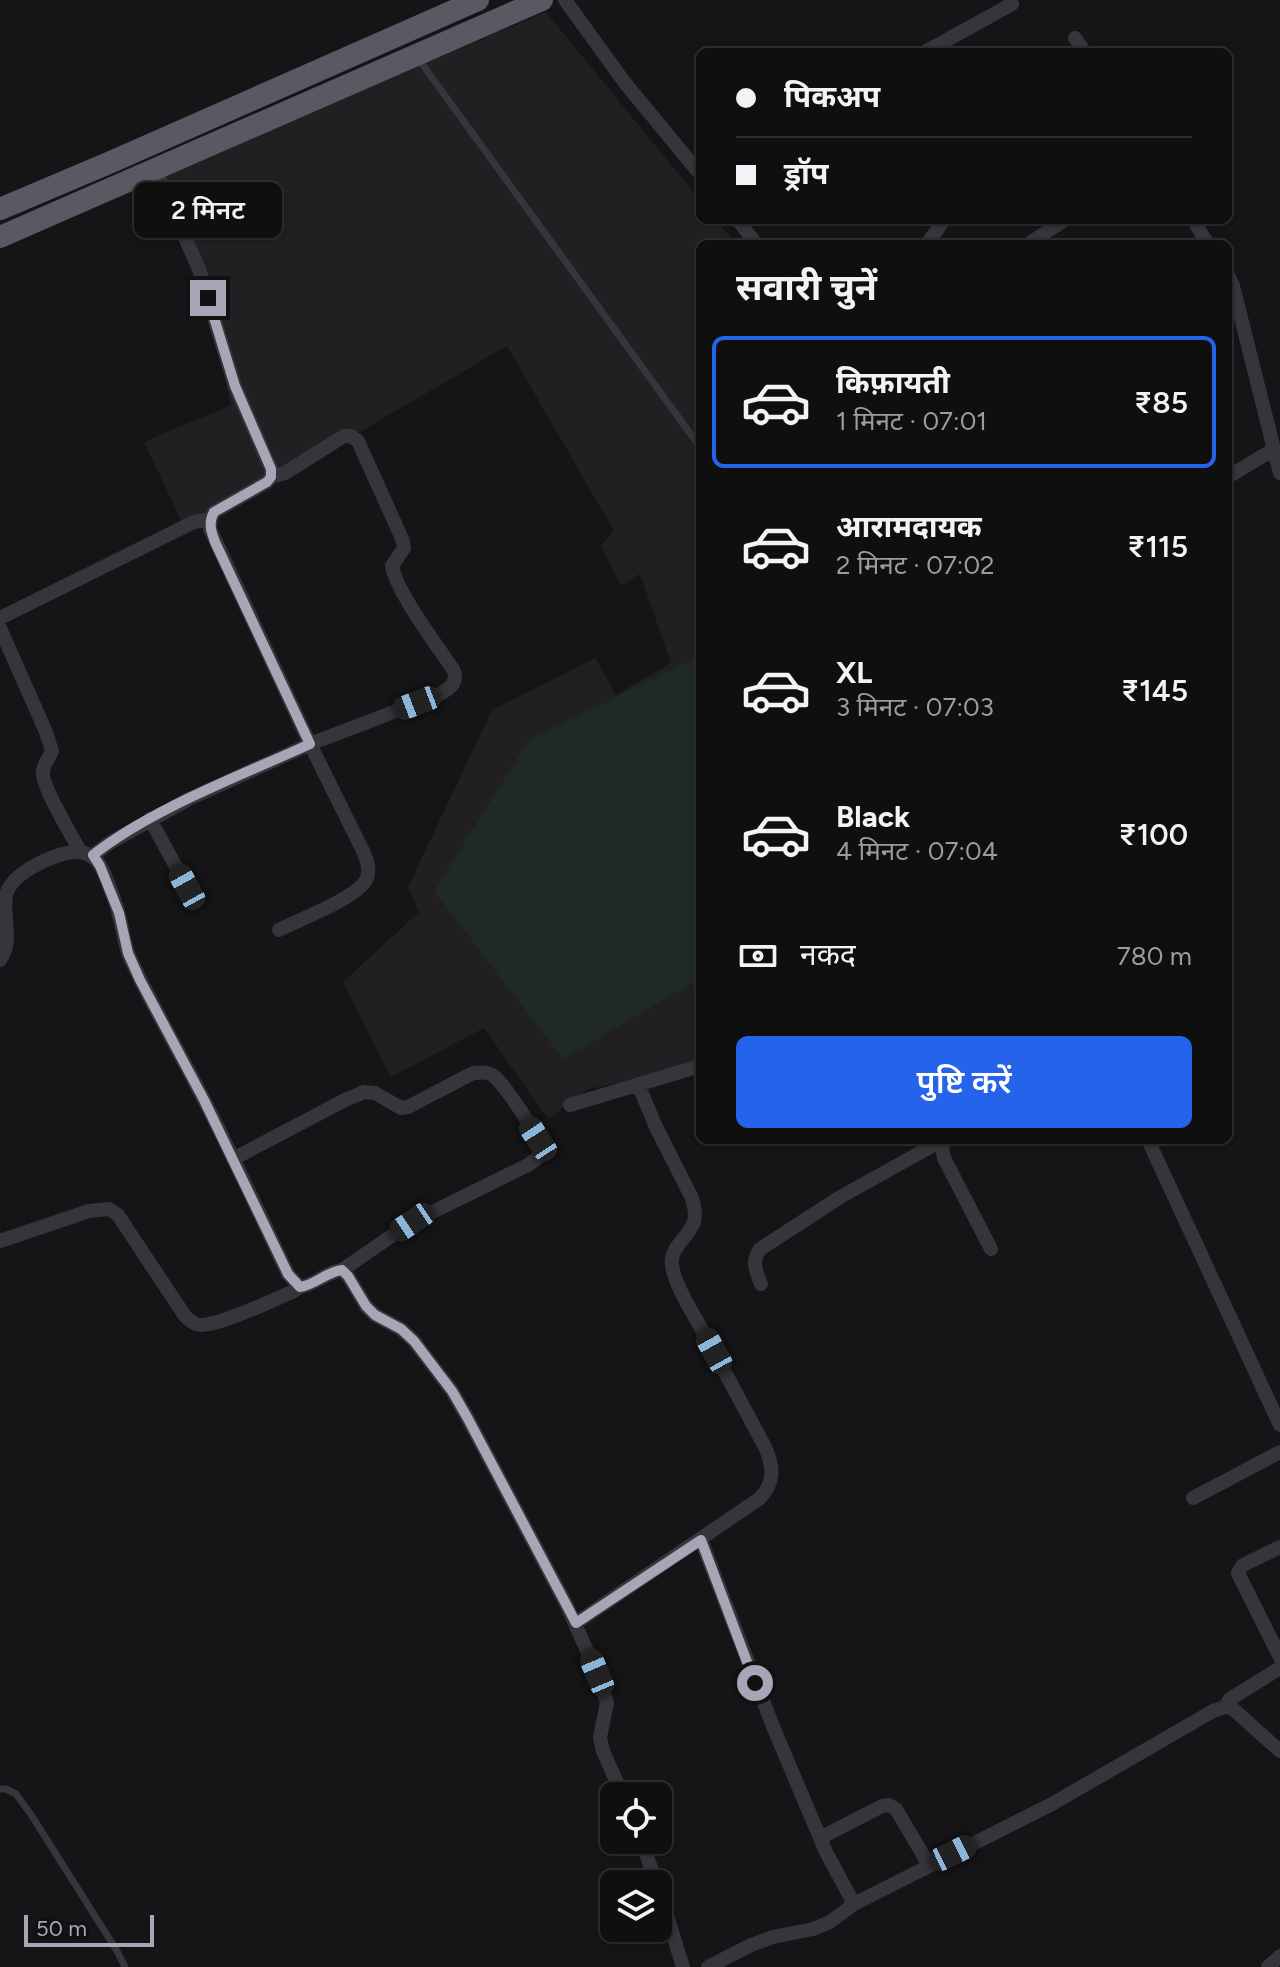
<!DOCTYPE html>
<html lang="hi">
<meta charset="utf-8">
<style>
body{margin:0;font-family:Figtree,"Noto Sans Devanagari",sans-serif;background:#191819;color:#f1f3f6;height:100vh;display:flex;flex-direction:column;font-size:30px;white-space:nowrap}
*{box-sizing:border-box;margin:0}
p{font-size:26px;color:#9c9c9f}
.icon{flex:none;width:44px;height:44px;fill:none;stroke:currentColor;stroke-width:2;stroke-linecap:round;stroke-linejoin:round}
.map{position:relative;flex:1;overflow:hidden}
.panel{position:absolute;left:696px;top:240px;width:536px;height:904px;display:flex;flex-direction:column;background:#100f10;border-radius:12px;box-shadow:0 2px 6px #0004,0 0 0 2px #302f30}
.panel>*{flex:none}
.banner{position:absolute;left:696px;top:48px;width:536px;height:176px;border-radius:12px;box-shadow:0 2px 6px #0004,0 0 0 2px #302f30;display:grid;align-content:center;height:176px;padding:0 40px;background:#100f10}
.buttons{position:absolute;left:600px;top:1782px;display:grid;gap:16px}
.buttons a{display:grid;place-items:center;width:72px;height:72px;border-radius:12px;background:#100f10;box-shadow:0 2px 6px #0004,0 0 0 2px #302f30;font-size:40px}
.scale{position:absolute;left:24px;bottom:20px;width:130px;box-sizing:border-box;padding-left:8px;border:4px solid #aaa4b7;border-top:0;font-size:22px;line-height:28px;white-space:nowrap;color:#aaa4b7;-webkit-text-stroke:6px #100f11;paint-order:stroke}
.end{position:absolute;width:36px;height:36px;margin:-18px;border:10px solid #aaa4b7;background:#111;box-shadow:0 0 0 4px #111}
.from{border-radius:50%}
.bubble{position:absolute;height:56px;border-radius:12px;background:#100f10;box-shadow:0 2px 6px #0004,0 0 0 2px #302f30;font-size:26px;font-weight:600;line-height:56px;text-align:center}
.car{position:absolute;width:24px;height:48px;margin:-24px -12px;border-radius:10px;box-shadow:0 0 6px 2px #0007;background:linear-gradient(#222 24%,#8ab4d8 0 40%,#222 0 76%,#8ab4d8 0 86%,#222 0)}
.banner b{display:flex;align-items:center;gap:28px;height:76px;font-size:30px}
.banner b+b{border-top:2px solid #302f30}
.banner i{width:20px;height:20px;background:#f1f3f6}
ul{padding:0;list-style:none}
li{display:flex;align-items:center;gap:24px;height:132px;margin:0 16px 12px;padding:0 24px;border:4px solid transparent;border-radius:12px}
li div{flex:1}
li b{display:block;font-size:30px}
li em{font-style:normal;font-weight:600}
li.current{border-color:#2563eb}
li>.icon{width:72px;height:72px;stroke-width:1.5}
h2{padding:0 40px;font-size:36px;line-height:96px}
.pay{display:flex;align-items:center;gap:20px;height:88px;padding:0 40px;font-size:30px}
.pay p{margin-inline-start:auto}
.primary-button{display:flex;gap:16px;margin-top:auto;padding:16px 40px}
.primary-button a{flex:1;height:92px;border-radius:12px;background:#2563eb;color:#fff;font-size:32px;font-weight:600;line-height:92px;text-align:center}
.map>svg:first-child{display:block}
.built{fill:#221f23}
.green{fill:#1f2926}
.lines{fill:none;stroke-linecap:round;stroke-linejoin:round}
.service{stroke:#37343b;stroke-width:7}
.minor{stroke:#37343b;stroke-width:14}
.trunk{stroke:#5c5863;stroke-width:22}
.route{stroke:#aaa4b7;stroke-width:10}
</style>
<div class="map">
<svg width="1280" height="1967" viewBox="0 0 1280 1967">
<rect width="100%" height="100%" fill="#151416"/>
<!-- built -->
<path class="built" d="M 546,12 L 700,200 L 700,220 L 716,220 L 736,244 L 700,244 L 700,1066 L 589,1089 L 548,1119 L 484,1028 L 391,1077 L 343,982 L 419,912 L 408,887 L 492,710 L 595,658 L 616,695 L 671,663 L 640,574 L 621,586 L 601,545 L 614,531 L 507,346 L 187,533 L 144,442 L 231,405 L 209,312 L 154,177 Z"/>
<!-- green -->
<path class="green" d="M 700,656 L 700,978 L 563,1059 L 434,891 L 529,740 Z"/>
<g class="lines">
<!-- service -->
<path class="service" d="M 417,57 L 700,447
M 0,1789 L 6,1789 L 16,1794 L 32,1816 L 117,1951 L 125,1967"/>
<!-- minor -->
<path class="minor" d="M 565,0 L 625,83 L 700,174
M 1075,38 L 1085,52
M 925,52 L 1012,4
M 155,170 L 199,269 L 235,386 L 271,469 L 271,477 L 267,482 L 214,512 L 211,519 L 210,529 L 310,744 L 364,853 C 367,861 370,869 367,878 C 360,897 298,920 279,930
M 738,220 L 756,244
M 1193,220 L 1208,244
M 927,244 L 944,220
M 1028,244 L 1065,220
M 1228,275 L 1233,286 L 1280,473
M 1228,477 L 1274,449
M 0,618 L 194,522 L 211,519
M 0,628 L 46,732 L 52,751 C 49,759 42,765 43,775 C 45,792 71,834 80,851
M 150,819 L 187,887
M 93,855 L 111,842 L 189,799 L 310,744 L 438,695 C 449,689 458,684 454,671 C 437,645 397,593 392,566 L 404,548 L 403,541 L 358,441 L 350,436 L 344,436 L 285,473 L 271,477
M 0,960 C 14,941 2,917 6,895 C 11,873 55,853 75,852 C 101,850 106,880 114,899 C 122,918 122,939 130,958 C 152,1006 179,1051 203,1098 C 233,1156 260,1215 288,1274 L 300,1287 C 315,1285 326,1272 342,1270 L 348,1276 L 366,1306 L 375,1315 L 401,1329 L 414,1341 L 452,1391 L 467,1417 L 566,1604 L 597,1673 L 607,1703 L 600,1737 L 603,1751 L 623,1796
M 570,1105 L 700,1066
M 941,1140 L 944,1158 L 991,1249
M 1148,1140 L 1280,1425
M 233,1159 L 345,1100 L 364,1092 L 375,1093 L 401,1108 L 408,1107 L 473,1073 C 480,1073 486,1071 492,1075 C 503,1081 542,1140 541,1151 C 540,1158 533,1161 528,1165 L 412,1222 L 342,1270
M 0,1241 L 89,1211 L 109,1209 L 118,1215 L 185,1316 C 189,1320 195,1325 201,1325 C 221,1325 271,1301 292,1292 L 300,1287
M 761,1284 C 756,1271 751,1262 760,1249 L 842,1196 L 941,1141
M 1193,1498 L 1280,1452
M 701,1540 L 774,1729 L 826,1852 L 854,1904
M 1280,1547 L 1243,1565 L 1238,1573 L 1280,1657
M 576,1623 L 759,1499 C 775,1483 774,1467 765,1447 C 744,1408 724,1370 703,1332 C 693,1313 675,1286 672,1265 C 669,1248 689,1237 694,1222 C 696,1214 694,1205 692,1198 L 656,1127 L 638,1084
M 1225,1707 L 1230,1699 L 1280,1668
M 820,1838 L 882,1806 L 889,1805 L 896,1809 L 929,1865
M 641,1840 L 657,1884
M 658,1887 L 683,1967
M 708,1967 L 751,1945 L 773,1937 L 813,1929 L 830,1922 L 854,1904 L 1052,1804 L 1213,1711 L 1225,1707 L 1232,1708 L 1280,1751
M 1268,1967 L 1280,1956"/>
<!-- trunk -->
<path class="trunk" d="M 0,209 L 111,162 L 478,0
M 0,237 L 542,0"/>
</g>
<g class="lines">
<!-- route -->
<path class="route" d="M 208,298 L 235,386 L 271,469 L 271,477 L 267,482 L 214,512 C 208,523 211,531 215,542 L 310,744 C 240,776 153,808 93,855 L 100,866 L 119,913 L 128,953 L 140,980 L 204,1100 L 288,1274 L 300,1287 C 315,1285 326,1272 342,1270 L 348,1276 L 366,1306 L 375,1315 L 401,1329 L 414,1341 L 452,1391 L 467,1417 L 576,1623 L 701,1540 L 755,1683"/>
</g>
</svg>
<div class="buttons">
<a><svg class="icon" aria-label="locate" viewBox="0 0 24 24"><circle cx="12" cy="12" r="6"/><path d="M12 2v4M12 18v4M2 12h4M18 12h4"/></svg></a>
<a><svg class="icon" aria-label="layers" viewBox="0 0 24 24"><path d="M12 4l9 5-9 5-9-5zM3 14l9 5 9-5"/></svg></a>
</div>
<div class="scale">50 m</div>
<i class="end from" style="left:755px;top:1683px"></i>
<i class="end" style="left:208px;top:298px"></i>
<div class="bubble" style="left:134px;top:182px;width:148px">2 मिनट</div>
<i class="car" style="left:417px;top:703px;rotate:249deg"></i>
<i class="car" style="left:187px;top:887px;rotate:331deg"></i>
<i class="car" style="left:538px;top:1139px;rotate:327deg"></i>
<i class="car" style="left:412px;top:1222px;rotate:236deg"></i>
<i class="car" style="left:714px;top:1351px;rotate:331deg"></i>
<i class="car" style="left:597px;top:1673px;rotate:337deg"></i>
<i class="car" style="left:953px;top:1853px;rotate:64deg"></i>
<div class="banner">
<b><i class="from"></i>पिकअप</b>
<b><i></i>ड्रॉप</b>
</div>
<section class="panel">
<h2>सवारी चुनें</h2>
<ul>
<li class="current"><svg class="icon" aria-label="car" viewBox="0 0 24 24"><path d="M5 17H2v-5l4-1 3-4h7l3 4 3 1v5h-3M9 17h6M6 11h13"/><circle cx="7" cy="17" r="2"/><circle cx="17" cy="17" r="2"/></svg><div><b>किफ़ायती</b><p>1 मिनट · 07:01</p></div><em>₹85</em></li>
<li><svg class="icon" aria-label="car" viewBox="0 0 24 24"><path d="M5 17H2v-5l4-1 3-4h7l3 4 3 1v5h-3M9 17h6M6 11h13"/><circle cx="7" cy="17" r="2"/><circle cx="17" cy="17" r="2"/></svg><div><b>आरामदायक</b><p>2 मिनट · 07:02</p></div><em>₹115</em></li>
<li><svg class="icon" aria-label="car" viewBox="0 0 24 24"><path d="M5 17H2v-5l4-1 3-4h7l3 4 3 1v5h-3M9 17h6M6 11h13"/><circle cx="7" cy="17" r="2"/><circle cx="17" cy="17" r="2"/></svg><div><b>XL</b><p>3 मिनट · 07:03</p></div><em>₹145</em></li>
<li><svg class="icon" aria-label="car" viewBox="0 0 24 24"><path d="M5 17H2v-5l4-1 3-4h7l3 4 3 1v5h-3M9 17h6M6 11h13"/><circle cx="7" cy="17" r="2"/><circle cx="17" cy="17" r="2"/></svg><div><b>Black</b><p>4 मिनट · 07:04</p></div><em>₹100</em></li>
</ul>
<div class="pay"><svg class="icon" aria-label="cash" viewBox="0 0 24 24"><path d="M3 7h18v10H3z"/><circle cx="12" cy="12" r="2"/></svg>नकद<p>780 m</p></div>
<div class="primary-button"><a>पुष्टि करें</a></div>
</section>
</div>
